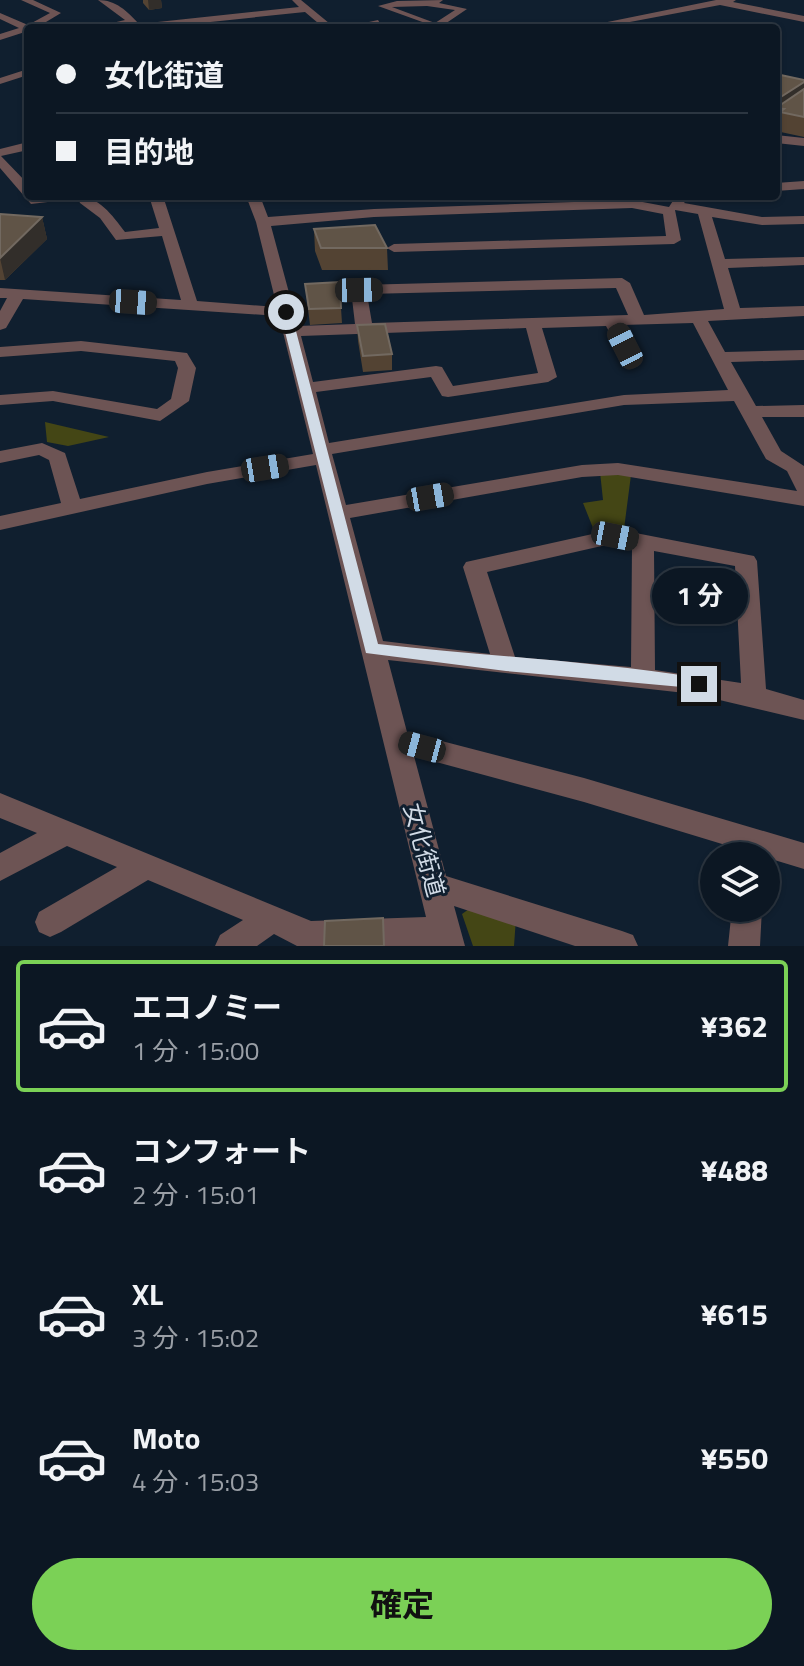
<!DOCTYPE html>
<html lang="ja">
<meta charset="utf-8">
<style>
body{margin:0;font-family:"Titillium Web","Noto Sans JP",sans-serif;background:#15202b;color:#f1f3f6;height:100vh;display:flex;flex-direction:column;font-size:30px;white-space:nowrap}
*{box-sizing:border-box;margin:0}
p{font-size:26px;color:#9a9fa6}
.icon{flex:none;width:44px;height:44px;fill:none;stroke:currentColor;stroke-width:2;stroke-linecap:round;stroke-linejoin:round}
.map{position:relative;height:946px;overflow:hidden}
.side{display:flex;flex-direction:column;background:#0c1723;flex:1}
.side>*{flex:none}
.guide{position:absolute;left:24px;top:24px;width:756px;height:176px;border-radius:8px;box-shadow:0 2px 6px #0004,0 0 0 2px #2c3641;display:grid;align-content:center;height:176px;padding:0 32px;background:#0c1723}
.buttons{position:absolute;left:700px;top:842px;display:grid;gap:16px}
.buttons a{display:grid;place-items:center;width:80px;height:80px;border-radius:50%;background:#0c1723;box-shadow:0 2px 6px #0004,0 0 0 2px #2c3641;font-size:40px}
.end{position:absolute;width:36px;height:36px;margin:-18px;border:10px solid #d1dbe6;background:#111;box-shadow:0 0 0 4px #111}
.from{border-radius:50%}
.bubble{position:absolute;height:56px;border-radius:28px;background:#0c1723;box-shadow:0 2px 6px #0004,0 0 0 2px #2c3641;font-size:26px;font-weight:700;line-height:56px;text-align:center}
.car{position:absolute;width:24px;height:48px;margin:-24px -12px;border-radius:10px;box-shadow:0 0 6px 2px #0007;background:linear-gradient(#222 24%,#8ab4d8 0 40%,#222 0 76%,#8ab4d8 0 86%,#222 0)}
.guide b{display:flex;align-items:center;gap:28px;height:76px;font-size:30px}
.guide b+b{border-top:2px solid #2c3641}
.guide i{width:20px;height:20px;background:#f1f3f6}
ul{padding:14px 0 0;list-style:none}
li{display:flex;align-items:center;gap:24px;height:132px;margin:0 16px 12px;padding:0 16px;border:4px solid transparent;border-radius:8px}
li div{flex:1}
li b{display:block;font-size:30px}
li em{font-style:normal;font-weight:700}
li.current{border-color:#7bd156}
li>.icon{width:72px;height:72px;stroke-width:1.5}
.action{display:flex;gap:16px;margin-top:auto;padding:16px 32px}
.action a{flex:1;height:92px;border-radius:48px;background:#7bd156;color:#111;font-size:32px;font-weight:700;line-height:92px;text-align:center}
.map>svg:first-child{display:block}
.green{fill:#444615}
.lines{fill:none;stroke-linecap:round;stroke-linejoin:round}
.minor{fill:#6d5454;fill-rule:evenodd}
.wall{fill:#534333}
.shaded-wall{fill:#322e2a}
.building{fill:#605447;stroke:#726960;stroke-width:2}
.route{fill:#d1dbe6}
.labels{text-anchor:middle;stroke-width:6;stroke-linejoin:round;paint-order:stroke}
.street-label{font-size:24px;fill:#d1dbe6;stroke:#101f2f}
</style>
<div class="map">
<svg width="804" height="946" viewBox="0 0 804 946">
<rect width="100%" height="100%" fill="#101f2f"/>
<!-- green -->
<path class="green" d="M 45,422 L 109,437 L 68,446 L 47,442 Z
M 600,472 L 631,475 L 624,529 L 610,525 L 593,528 L 583,503 L 603,500 Z
M 476,904 L 516,918 L 514,946 L 473,946 L 462,914 Z"/>
<g class="lines">
<!-- minor -->
<path class="minor" d="M 21,0 L 33,0 L 61,13 L 36,28 L 28,28 L 28,31 L 0,40 L 0,34 L 19,28 L 0,19 L 0,13 L 28,25 L 50,13 Z
M 98,0 C 116,0 127,11 139,24 L 299,7 L 292,0 L 301,0 L 335,28 L 291,28 L 318,23 L 305,12 L 153,28 L 132,28 L 129,24 L 91,28 L 125,20 Z
M 443,0 L 439,3 L 467,9 L 439,28 L 378,6 L 397,1 ZM 427,6 L 455,10 L 435,23 L 392,7 Z
M 716,0 L 736,0 L 733,2 L 804,16 L 804,22 L 720,5 L 598,28 L 578,28 Z
M 378,20 L 381,25 L 342,28 Z
M 28,69 L 28,75 L 0,84 L 0,78 Z
M 776,135 L 804,138 L 804,146 L 776,143 Z
M 28,142 L 28,150 L 1,156 L 28,184 L 28,196 L 75,196 L 73,199 L 31,204 L 0,168 L 0,149 Z
M 804,181 L 804,189 L 776,191 L 776,183 Z
M 77,196 C 99,196 112,215 125,232 L 159,228 L 149,196 L 163,196 L 197,301 L 277,307 L 256,222 L 246,196 L 260,196 L 268,217 L 374,209 L 632,200 L 669,207 L 676,196 L 690,196 L 684,203 L 762,217 L 804,216 L 804,224 L 762,225 L 712,217 L 725,259 L 804,257 L 804,265 L 728,268 L 740,308 L 804,306 L 804,316 L 708,321 L 725,352 L 804,350 L 804,360 L 731,362 L 756,406 L 804,405 L 804,417 L 762,417 L 781,451 L 804,466 L 804,506 L 618,475 L 582,477 L 350,518 L 383,641 L 490,654 L 463,567 L 466,562 L 615,529 L 754,556 L 757,561 L 766,689 L 804,700 L 804,720 L 694,694 L 388,660 L 407,732 L 584,778 L 804,843 L 804,869 L 584,802 L 414,756 L 446,876 L 622,931 L 633,935 L 638,946 L 575,946 L 454,906 L 465,946 L 297,946 L 274,934 L 257,946 L 215,946 L 220,935 L 243,920 L 148,880 L 61,932 L 50,937 L 39,932 L 35,922 L 39,912 L 117,867 L 67,846 L 0,881 L 0,853 L 37,833 L 0,818 L 0,793 L 311,921 L 426,917 L 316,465 L 207,484 L 0,530 L 0,516 L 61,503 L 49,460 L 39,455 L 0,463 L 0,451 L 42,443 L 65,453 L 80,499 L 207,472 L 313,454 L 279,316 L 23,299 L 6,328 L 0,330 L 0,311 L 7,298 L 0,298 L 0,288 L 181,300 L 162,236 L 116,240 L 100,218 L 80,203 ZM 632,208 L 663,214 L 666,236 L 394,244 L 387,248 L 394,252 L 674,244 L 681,240 L 675,210 L 698,214 L 724,309 L 644,315 L 630,283 L 622,278 L 359,285 L 351,290 L 355,324 L 298,326 L 271,226 L 374,217 ZM 616,288 L 628,315 L 372,323 L 367,294 ZM 693,323 L 728,390 L 624,395 L 329,443 L 316,392 L 431,377 L 442,396 L 448,397 L 548,382 L 557,377 L 542,328 L 606,326 L 619,350 L 625,351 L 633,346 L 622,325 ZM 526,328 L 538,373 L 453,386 L 442,367 L 436,366 L 313,382 L 301,336 ZM 734,401 L 766,459 L 787,471 L 797,491 L 618,463 L 582,465 L 346,505 L 332,454 L 624,405 ZM 615,543 L 632,546 L 631,667 L 515,657 L 487,572 ZM 654,551 L 735,566 L 741,683 L 655,670 Z
M 81,341 L 187,353 L 196,368 L 189,401 L 160,421 L 53,401 L 0,405 L 0,395 L 53,391 L 157,409 L 171,399 L 178,368 L 175,361 L 81,351 L 0,357 L 0,347 Z
M 732,908 L 762,908 L 760,946 L 728,946 Z"/>
</g>
<!-- wall -->
<path class="wall" d="M 143,0 L 161,0 L 162,8 L 149,10 L 143,3 Z
M 776,74 L 804,80 L 804,137 L 776,131 Z
M 0,214 L 42,217 L 47,239 L 5,280 L 0,280 Z
M 314,229 L 387,248 L 388,270 L 322,270 L 315,251 Z
M 305,284 L 341,308 L 342,323 L 310,325 Z
M 357,325 L 392,354 L 392,370 L 363,372 L 358,341 Z"/>
<!-- shaded-wall -->
<path class="shaded-wall" d="M 148,0 L 161,0 L 162,8 L 149,10 Z
M 804,82 L 804,90 L 784,109 L 776,108 L 776,100 Z
M 42,217 L 47,239 L 5,280 L 0,258 Z"/>
<!-- building -->
<path class="building" d="M 776,74 L 804,80 L 804,82 L 776,100 Z
M 804,89 L 804,117 L 780,112 L 784,109 L 776,108 Z
M 0,214 L 42,217 L 0,258 Z
M 375,225 L 387,248 L 321,248 L 314,229 Z
M 340,282 L 341,308 L 309,309 L 305,284 Z
M 385,324 L 392,354 L 363,356 L 357,325 Z
M 383,918 L 384,946 L 324,946 L 325,921 Z"/>
<!-- route -->
<path class="route" d="M 286,309 L 291,312 L 378,644 C 485,656 593,661 699,678 L 704,680 L 704,689 L 506,671 L 366,653 L 280,312 Z"/>
<g class="labels">
<!-- street labels -->
<g class="street-label">
<text transform="translate(424 850) rotate(75)" y="8">女化街道</text>
</g>
</g>
</svg>
<div class="buttons">
<a><svg class="icon" aria-label="layers" viewBox="0 0 24 24"><path d="M12 4l9 5-9 5-9-5zM3 14l9 5 9-5"/></svg></a>
</div>
<i class="end from" style="left:286px;top:312px"></i>
<i class="end" style="left:699px;top:684px"></i>
<div class="bubble" style="left:652px;top:568px;width:96px">1 分</div>
<i class="car" style="left:359px;top:290px;rotate:89deg"></i>
<i class="car" style="left:133px;top:302px;rotate:94deg"></i>
<i class="car" style="left:625px;top:346px;rotate:333deg"></i>
<i class="car" style="left:265px;top:468px;rotate:81deg"></i>
<i class="car" style="left:430px;top:497px;rotate:80deg"></i>
<i class="car" style="left:615px;top:536px;rotate:101deg"></i>
<i class="car" style="left:422px;top:747px;rotate:285deg"></i>
<div class="guide">
<b><i class="from"></i>女化街道</b>
<b><i></i>目的地</b>
</div>
</div>
<section class="side">
<ul>
<li class="current"><svg class="icon" aria-label="car" viewBox="0 0 24 24"><path d="M5 17H2v-5l4-1 3-4h7l3 4 3 1v5h-3M9 17h6M6 11h13"/><circle cx="7" cy="17" r="2"/><circle cx="17" cy="17" r="2"/></svg><div><b>エコノミー</b><p>1 分 · 15:00</p></div><em>¥362</em></li>
<li><svg class="icon" aria-label="car" viewBox="0 0 24 24"><path d="M5 17H2v-5l4-1 3-4h7l3 4 3 1v5h-3M9 17h6M6 11h13"/><circle cx="7" cy="17" r="2"/><circle cx="17" cy="17" r="2"/></svg><div><b>コンフォート</b><p>2 分 · 15:01</p></div><em>¥488</em></li>
<li><svg class="icon" aria-label="car" viewBox="0 0 24 24"><path d="M5 17H2v-5l4-1 3-4h7l3 4 3 1v5h-3M9 17h6M6 11h13"/><circle cx="7" cy="17" r="2"/><circle cx="17" cy="17" r="2"/></svg><div><b>XL</b><p>3 分 · 15:02</p></div><em>¥615</em></li>
<li><svg class="icon" aria-label="car" viewBox="0 0 24 24"><path d="M5 17H2v-5l4-1 3-4h7l3 4 3 1v5h-3M9 17h6M6 11h13"/><circle cx="7" cy="17" r="2"/><circle cx="17" cy="17" r="2"/></svg><div><b>Moto</b><p>4 分 · 15:03</p></div><em>¥550</em></li>
</ul>
<div class="action"><a>確定</a></div>
</section>
